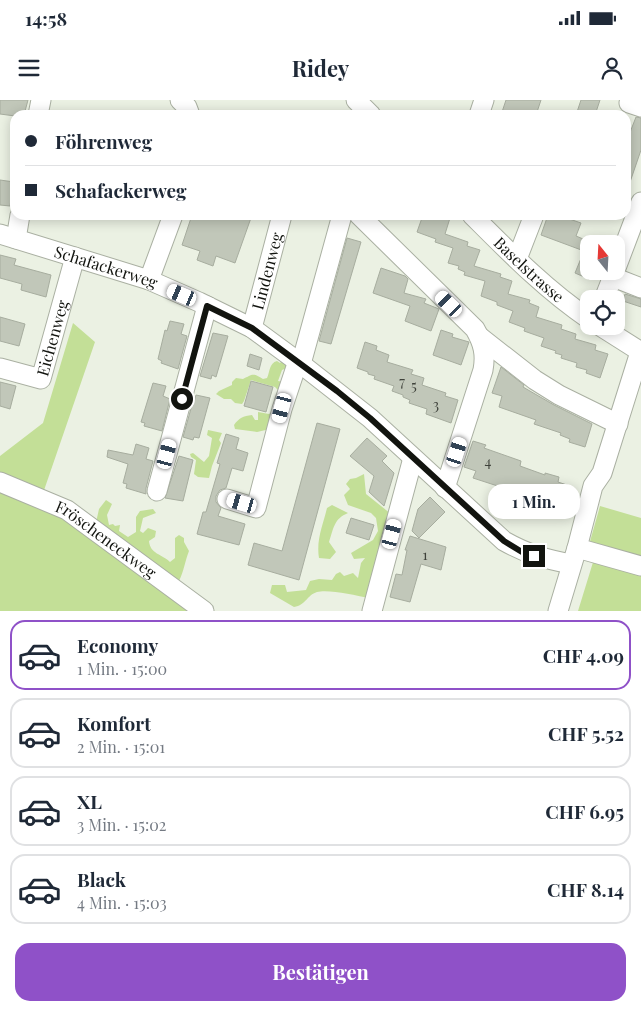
<!DOCTYPE html>
<html lang="de">
<meta charset="utf-8">
<style>
body{margin:0;font-family:"Playfair Display",serif;background:#f6f6f7;color:#1f2937;height:100vh;display:flex;flex-direction:column;font-size:19px;white-space:nowrap}
*{box-sizing:border-box;margin:0}
p{font-size:16px;color:#747a83}
.icon{flex:none;width:28px;height:28px;fill:none;stroke:currentColor;stroke-width:2;stroke-linecap:round;stroke-linejoin:round}
.map{position:relative;height:511px;overflow:hidden}
.drawer{display:flex;flex-direction:column;background:#fff;flex:1}
.drawer>*{flex:none}
.hud{position:absolute;left:10px;top:10px;width:621px;height:110px;border-radius:15px;box-shadow:0 2px 12px #0003;display:grid;align-content:center;height:110px;padding:0 15px;background:#fff}
.needle{width:32px;rotate:342deg}
.buttons{position:absolute;left:580px;top:135px;display:grid;gap:10px}
.buttons a{display:grid;place-items:center;width:45px;height:45px;border-radius:10px;background:#fff;box-shadow:0 2px 12px #0003;font-size:25px}
.end{position:absolute;width:22px;height:22px;margin:-11px;border:6px solid #12140f;background:#fff;box-shadow:0 0 0 2px #fff}
.from{border-radius:50%}
.bubble{position:absolute;height:35px;border-radius:15px;background:#fff;box-shadow:0 2px 12px #0003;font-size:16px;font-weight:700;line-height:35px;text-align:center}
.car{position:absolute;width:15px;height:30px;margin:-15px -8px;border-radius:6px;box-shadow:0 0 4px 1px #0007;background:linear-gradient(#fff 24%,#345 0 40%,#fff 0 76%,#345 0 86%,#fff 0)}
.hud b{display:flex;align-items:center;gap:18px;height:48px;font-size:19px}
.hud b+b{border-top:1px solid #e0e1e3}
.hud i{width:12px;height:12px;background:#1f2937}
ul{padding:9px 0 0;list-style:none}
li{display:flex;align-items:center;gap:15px;height:70px;margin:0 10px 8px;padding:0 5px;border:2px solid #e0e1e3;border-radius:15px}
li div{flex:1}
li b{display:block;font-size:19px}
li em{font-style:normal;font-weight:700}
li.current{border-color:#8f51c8}
li>.icon{width:45px;height:45px;stroke-width:1.5}
.primary-button{display:flex;gap:10px;margin-top:auto;padding:10px 15px}
.primary-button a{flex:1;height:58px;border-radius:15px;background:#8f51c8;color:#fff;font-size:20px;font-weight:700;line-height:58px;text-align:center}
.status{display:flex;justify-content:space-between;align-items:center;height:35px;padding:0 25px;background:#fff;direction:ltr}
.status svg{height:14px;fill:currentColor}
header{display:flex;justify-content:space-between;align-items:center;height:65px;padding:0 15px;background:#fff;font-size:22px;font-weight:700}
.map>svg:first-child{display:block}
.green{fill:#c3df97}
.building{fill:#c1c7b9;stroke:#a7ad9f}
.lines{fill:none;stroke-linecap:round;stroke-linejoin:round}
.minor-casing{stroke:#aab0a2;stroke-width:21}
.minor{stroke:#fff;stroke-width:19}
.route{stroke:#12140f;stroke-width:6}
.labels{text-anchor:middle;stroke-width:4;stroke-linejoin:round;paint-order:stroke}
.number-label{font-size:14px;fill:#3e413a}
.street-label{font-size:16px;fill:#12140f;stroke:#ebf1e3}
</style>
<div class="status"><b>14:58</b><svg viewBox="0 0 49 12"><path d="M0 12V9h3v3zM5 12V6h3v6zM10 12V3h3v9zM15 12V0h3v12zM26 1h20v11H26zM47 4h2v5h-2z"/></svg></div>
<header><svg class="icon" aria-label="menu" viewBox="0 0 24 24"><path d="M4 6h16M4 12h16M4 18h16"/></svg>Ridey<svg class="icon" aria-label="person" viewBox="0 0 24 24"><circle cx="12" cy="8" r="4"/><path d="M4 21q1-7 8-7t8 7"/></svg></header>
<div class="map">
<svg width="641" height="511" viewBox="0 0 641 511">
<rect width="100%" height="100%" fill="#ebf1e3"/>
<!-- green -->
<path class="green" d="M 73,223 L 95,242 L 41,399 L 204,511 L 0,511 L 0,356 L 43,323 Z
M 277,261 L 280,263 L 282,261 L 292,266 L 282,270 L 278,281 L 284,282 L 280,292 L 275,287 L 251,280 L 244,301 L 242,304 L 235,303 L 231,299 L 224,299 L 216,294 L 219,291 L 232,285 L 232,282 L 236,278 L 243,279 C 252,275 252,272 263,279 L 267,278 C 270,272 269,263 277,261 Z
M 258,312 L 269,314 L 272,312 L 270,329 L 257,332 L 235,329 L 234,325 C 239,318 243,316 252,315 L 255,320 L 258,320 Z
M 208,330 L 222,333 L 219,340 L 221,343 L 212,366 L 209,378 L 198,377 L 194,374 L 196,360 L 191,357 L 190,354 L 193,353 L 204,362 L 209,356 L 212,338 L 207,335 Z
M 364,374 L 366,394 L 391,414 L 368,498 C 355,495 328,489 317,492 C 307,495 306,505 294,507 L 270,493 L 272,485 L 285,485 L 287,492 L 306,490 L 310,481 L 319,479 L 332,480 L 336,474 L 340,472 L 344,476 L 353,473 L 358,478 L 361,463 L 365,458 L 354,459 L 351,453 L 373,440 L 378,431 L 376,418 L 371,413 L 348,405 L 344,395 L 350,389 L 346,384 L 350,379 L 356,378 Z
M 106,400 L 112,404 L 107,415 L 109,425 L 113,424 L 115,426 L 120,425 L 119,431 L 128,437 L 136,432 L 136,417 L 140,411 L 153,409 L 156,413 L 143,418 L 140,431 L 143,433 L 148,428 L 156,431 L 155,437 L 149,441 C 150,454 162,454 170,462 L 175,458 L 175,438 L 179,435 L 184,438 L 184,442 L 189,451 C 185,461 184,471 179,481 L 95,427 L 99,409 Z
M 332,405 L 348,413 C 334,419 334,427 329,442 L 336,452 L 330,459 L 319,458 C 316,440 323,425 327,408 Z
M 600,406 L 641,418 L 641,459 L 589,445 Z
M 594,459 L 641,471 L 641,511 L 578,511 Z"/>
<!-- building -->
<path class="building" d="M 0,0 L 28,0 L 24,15 L 15,16 L 0,14 Z
M 506,0 L 541,0 L 536,15 L 501,15 Z
M 581,0 L 600,0 L 595,15 L 585,15 L 577,12 Z
M 636,17 L 641,18 L 641,50 L 628,88 L 626,88 L 626,34 L 629,35 Z
M 0,80 L 14,82 L 10,106 L 0,105 Z
M 192,115 L 252,115 L 235,163 L 216,156 L 213,166 L 197,160 L 200,151 L 182,145 Z
M 423,115 L 441,115 L 450,118 L 445,134 L 468,142 L 467,146 L 480,150 L 474,166 L 501,174 L 500,177 L 512,181 L 508,194 L 530,200 L 529,203 L 539,207 L 536,217 L 562,225 L 561,229 L 576,234 L 575,239 L 596,245 L 595,250 L 608,254 L 600,278 L 586,273 L 587,270 L 576,267 L 577,263 L 561,258 L 562,255 L 555,253 L 556,251 L 541,246 L 544,238 L 524,231 L 525,228 L 509,222 L 513,211 L 497,205 L 497,202 L 481,196 L 485,181 L 464,175 L 465,172 L 458,169 L 459,166 L 448,163 L 453,148 L 435,142 L 436,139 L 417,132 Z
M 548,115 L 558,115 L 581,123 L 576,136 L 595,144 L 589,144 L 589,179 L 575,173 L 584,151 L 541,135 Z
M 347,138 L 361,142 L 331,244 L 319,241 Z
M 0,155 L 16,159 L 14,165 L 51,175 L 46,197 L 21,190 L 22,184 L 0,178 Z
M 381,168 L 405,176 L 408,179 L 404,193 L 426,199 L 424,203 L 439,209 L 431,231 L 405,221 L 410,206 L 373,193 Z
M 625,194 L 641,199 L 641,207 L 623,201 Z
M 0,217 L 25,224 L 19,246 L 0,241 Z
M 170,221 L 184,224 L 181,234 L 187,236 L 178,269 L 161,263 L 162,261 L 158,259 L 165,230 L 167,231 Z
M 441,230 L 453,234 L 452,237 L 469,242 L 461,265 L 433,255 Z
M 213,233 L 228,236 L 216,277 L 212,275 L 211,279 L 200,276 Z
M 365,242 L 377,246 L 376,250 L 389,255 L 387,262 L 413,270 L 411,274 L 424,278 L 422,285 L 446,293 L 445,296 L 458,300 L 451,323 L 426,314 L 427,309 L 409,303 L 410,300 L 403,297 L 403,295 L 392,291 L 394,286 L 374,279 L 375,276 L 368,274 L 368,272 L 357,268 Z
M 250,254 L 262,258 L 259,270 L 247,266 Z
M 501,267 L 524,285 L 523,287 L 554,305 L 592,324 L 585,347 L 569,342 L 570,339 L 560,335 L 561,333 L 534,324 L 536,320 L 499,307 L 502,296 L 492,293 Z
M 251,281 L 273,287 L 266,312 L 244,306 Z
M 0,282 L 16,286 L 10,309 L 0,306 Z
M 153,283 L 166,286 L 163,296 L 170,299 L 162,331 L 144,326 L 145,323 L 141,322 Z
M 196,295 L 210,298 L 199,338 L 194,337 L 193,340 L 183,337 L 192,305 L 193,306 Z
M 317,323 L 340,329 L 299,480 L 248,465 L 254,443 L 282,451 Z
M 226,334 L 239,338 L 236,349 L 248,353 L 243,371 L 232,368 L 226,388 L 220,390 L 216,396 L 216,402 L 221,408 L 218,416 L 245,424 L 239,445 L 197,434 L 203,412 L 206,412 L 220,364 L 217,363 Z
M 367,338 L 387,356 L 382,361 L 394,373 L 384,406 L 369,392 L 374,376 L 350,356 Z
M 473,341 L 486,345 L 484,348 L 521,361 L 520,366 L 545,375 L 545,373 L 559,377 L 558,382 L 570,386 L 562,412 L 545,407 L 547,401 L 526,395 L 525,399 L 509,394 L 510,390 L 473,378 L 476,371 L 464,367 Z
M 136,344 L 149,348 L 146,359 L 153,361 L 146,388 L 146,394 L 126,388 L 127,384 L 123,383 L 128,364 L 107,357 L 108,350 L 133,355 Z
M 179,356 L 193,360 L 183,401 L 165,398 Z
M 430,397 L 445,412 L 419,438 L 412,431 L 418,409 Z
M 351,418 L 374,425 L 369,440 L 346,433 Z
M 410,436 L 446,447 L 441,470 L 421,464 L 410,502 L 390,497 L 396,474 L 402,475 L 407,450 L 405,450 Z"/>
<g class="lines">
<defs>
<g id="minor">
<path d="M 180,0 L 187,7 L 190,15"/>
<path d="M 356,0 L 371,15"/>
<path d="M 629,3 L 641,7"/>
<path d="M 38,15 L 41,0"/>
<path d="M 479,15 L 484,0"/>
<path d="M 359,115 L 475,229 C 483,243 486,254 483,270 L 445,388"/>
<path id="s1" d="M 472,115 C 509,152 546,190 589,219"/>
<path id="s2" d="M 0,134 L 149,180 L 199,202 L 252,228 L 301,264 L 370,318 L 504,441 C 527,454 545,459 571,464"/>
<path d="M 16,139 L 20,115"/>
<path d="M 517,159 L 534,115"/>
<path d="M 616,168 L 641,102"/>
<path d="M 613,177 L 641,188"/>
<path d="M 149,180 L 173,115"/>
<path d="M 604,199 L 615,171"/>
<path d="M 600,226 L 641,252"/>
<path id="s3" d="M 252,228 L 282,115"/>
<path d="M 480,237 L 535,280 L 559,295 L 618,324"/>
<path d="M 301,264 L 342,115"/>
<path id="s4" d="M 0,268 L 41,279 L 75,157"/>
<path id="s5" d="M 0,382 L 67,410 L 204,511"/>
<path d="M 157,391 L 207,206"/>
<path d="M 227,399 L 256,408 L 282,309 L 298,261"/>
<path d="M 577,448 L 641,466"/>
<path d="M 372,511 L 413,358"/>
<path d="M 558,511 L 577,448 L 593,386 L 602,373 L 640,252"/>
</g>
</defs>
<!-- minor casing -->
<use href="#minor" class="minor-casing"/>
<!-- minor -->
<use href="#minor" class="minor"/>
</g>
<g class="lines">
<!-- route -->
<path class="route" d="M 182,299 L 207,206 L 252,228 L 337,291 L 370,318 L 504,441 L 522,452 L 534,456"/>
</g>
<g class="labels">
<!-- number labels -->
<g class="number-label">
<text x="402" y="287">7</text>
<text x="414" y="291">5</text>
<text x="436" y="310">3</text>
<text x="488" y="367">4</text>
<text x="425" y="460">1</text>
</g>
<!-- street labels -->
<g class="street-label">
<text dy="6" stroke="none"><textPath href="#s2" startOffset="111">Schafackerweg</textPath></text>
<text dy="6" stroke="none"><textPath href="#s1" startOffset="79">Baselstrasse</textPath></text>
<text dy="6" stroke="none"><textPath href="#s3" startOffset="59">Lindenweg</textPath></text>
<text dy="6" stroke="none"><textPath href="#s4" startOffset="85">Eichenweg</textPath></text>
<text dy="6" stroke="none"><textPath href="#s5" startOffset="121">Fröscheneckweg</textPath></text>
</g>
</g>
</svg>
<div class="buttons">
<a><svg class="needle" viewBox="-14 -14 28 28"><path d="M0-13l5 13h-10z" fill="#e53935"/><path d="M0 13l5-13h-10z" fill="#747a83"/></svg></a>
<a><svg class="icon" aria-label="locate" viewBox="0 0 24 24"><circle cx="12" cy="12" r="6"/><path d="M12 2v4M12 18v4M2 12h4M18 12h4"/></svg></a>
</div>
<i class="end from" style="left:182px;top:299px"></i>
<i class="end" style="left:534px;top:456px"></i>
<div class="bubble" style="left:488px;top:384px;width:92px">1 Min.</div>
<i class="car" style="left:182px;top:195px;rotate:293deg"></i>
<i class="car" style="left:449px;top:204px;rotate:314deg"></i>
<i class="car" style="left:282px;top:308px;rotate:195deg"></i>
<i class="car" style="left:457px;top:352px;rotate:18deg"></i>
<i class="car" style="left:167px;top:354px;rotate:15deg"></i>
<i class="car" style="left:242px;top:403px;rotate:286deg"></i>
<i class="car" style="left:392px;top:434px;rotate:15deg"></i>
<div class="hud">
<b><i class="from"></i>Föhrenweg</b>
<b><i></i>Schafackerweg</b>
</div>
</div>
<section class="drawer">
<ul>
<li class="current"><svg class="icon" aria-label="car" viewBox="0 0 24 24"><path d="M5 17H2v-5l4-1 3-4h7l3 4 3 1v5h-3M9 17h6M6 11h13"/><circle cx="7" cy="17" r="2"/><circle cx="17" cy="17" r="2"/></svg><div><b>Economy</b><p>1 Min. · 15:00</p></div><em>CHF 4.09</em></li>
<li><svg class="icon" aria-label="car" viewBox="0 0 24 24"><path d="M5 17H2v-5l4-1 3-4h7l3 4 3 1v5h-3M9 17h6M6 11h13"/><circle cx="7" cy="17" r="2"/><circle cx="17" cy="17" r="2"/></svg><div><b>Komfort</b><p>2 Min. · 15:01</p></div><em>CHF 5.52</em></li>
<li><svg class="icon" aria-label="car" viewBox="0 0 24 24"><path d="M5 17H2v-5l4-1 3-4h7l3 4 3 1v5h-3M9 17h6M6 11h13"/><circle cx="7" cy="17" r="2"/><circle cx="17" cy="17" r="2"/></svg><div><b>XL</b><p>3 Min. · 15:02</p></div><em>CHF 6.95</em></li>
<li><svg class="icon" aria-label="car" viewBox="0 0 24 24"><path d="M5 17H2v-5l4-1 3-4h7l3 4 3 1v5h-3M9 17h6M6 11h13"/><circle cx="7" cy="17" r="2"/><circle cx="17" cy="17" r="2"/></svg><div><b>Black</b><p>4 Min. · 15:03</p></div><em>CHF 8.14</em></li>
</ul>
<div class="primary-button"><a>Bestätigen</a></div>
</section>
